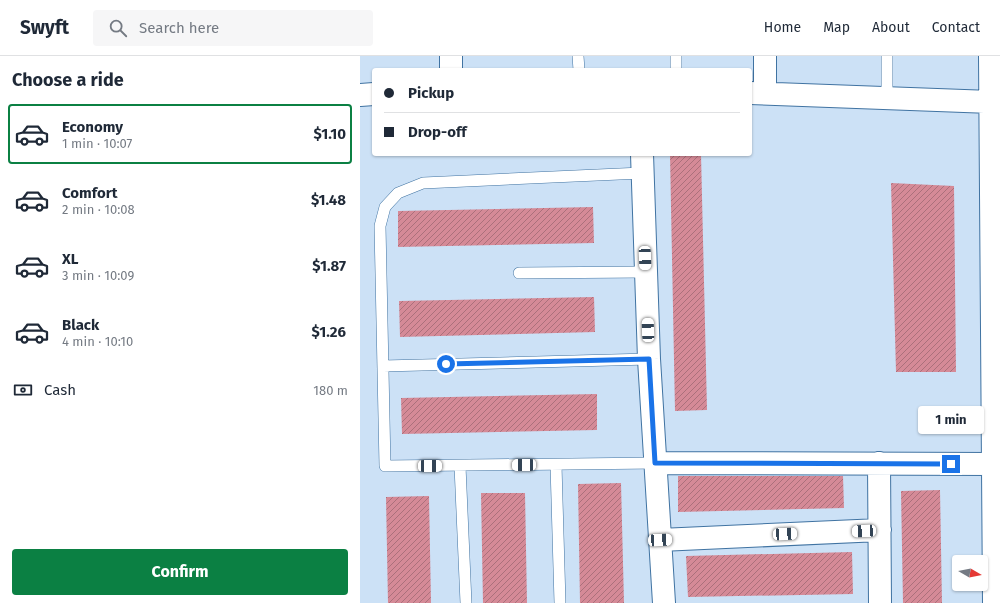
<!DOCTYPE html>
<meta charset="utf-8">
<style>
body{margin:0;font-family:"Fira Sans",sans-serif;background:#f6f6f7;color:#1f2937;height:100vh;display:flex;flex-direction:column;font-size:15px;white-space:nowrap}
*{box-sizing:border-box;margin:0}
p{font-size:13px;color:#747a83}
.icon{flex:none;width:22px;height:22px;fill:none;stroke:currentColor;stroke-width:2;stroke-linecap:round;stroke-linejoin:round}
.map{position:relative;flex:1;overflow:hidden}
.sheet{display:flex;flex-direction:column;background:#fff;width:360px}
.sheet>*{flex:none}
.guide{position:absolute;left:12px;top:12px;width:380px;height:88px;border-radius:4px;box-shadow:0 1px 3px #0004;display:grid;align-content:center;height:88px;padding:0 12px;background:#fff}
.needle{width:26px;rotate:99deg}
.tools{position:absolute;left:592px;top:499px;display:grid;gap:8px}
.tools a{display:grid;place-items:center;width:36px;height:36px;border-radius:4px;background:#fff;box-shadow:0 1px 3px #0004;font-size:20px}
.end{position:absolute;width:18px;height:18px;margin:-9px;border:5px solid #1a73e8;background:#fff;box-shadow:0 0 0 2px #fff}
.from{border-radius:50%}
.bubble{position:absolute;height:28px;border-radius:4px;background:#fff;box-shadow:0 1px 3px #0004;font-size:13px;font-weight:700;line-height:28px;text-align:center}
.car{position:absolute;width:12px;height:24px;margin:-12px -6px;border-radius:5px;box-shadow:0 0 3px 1px #0007;background:linear-gradient(#fff 24%,#345 0 40%,#fff 0 76%,#345 0 86%,#fff 0)}
.guide b{display:flex;align-items:center;gap:14px;height:38px;font-size:15px}
.guide b+b{border-top:1px solid #e0e1e3}
.guide i{width:10px;height:10px;background:#1f2937}
ul{padding:0;list-style:none}
li{display:flex;align-items:center;gap:12px;height:60px;margin:0 8px 6px;padding:0 4px;border:2px solid transparent;border-radius:4px}
li div{flex:1}
li b{display:block;font-size:15px}
li em{font-style:normal;font-weight:700}
li.active{border-color:#0b8043}
li>.icon{width:36px;height:36px;stroke-width:1.5}
h2{padding:0 12px;font-size:18px;line-height:48px}
.pay{display:flex;align-items:center;gap:10px;height:44px;padding:0 12px;font-size:15px}
.pay p{margin-inline-start:auto}
.action{display:flex;gap:8px;margin-top:auto;padding:8px 12px}
.action a{flex:1;height:46px;border-radius:4px;background:#0b8043;color:#fff;font-size:16px;font-weight:700;line-height:46px;text-align:center}
header{display:flex;align-items:center;gap:24px;box-sizing:border-box;height:56px;padding:0 20px;background:#fff;border-bottom:1px solid #e0e1e3}
header strong{font-size:19px}
nav{display:flex;gap:22px;margin-inline-start:auto;font-size:14px}
.search{width:280px;height:36px;background:#f6f6f7;display:flex;align-items:center;gap:10px;box-sizing:border-box;padding:0 14px;border-radius:4px;color:#747a83;font-size:15px}
main{display:flex;flex:1;min-height:0}
.map>svg:first-child{display:block}
.building{fill:url(#building-hatch)}
.lines{fill:none;stroke-linecap:round;stroke-linejoin:round}
.lane-casing{stroke:#4073a2;stroke-width:12}
.street-casing{stroke:#4073a2;stroke-width:24}
.lane{stroke:#fff;stroke-width:11}
.street{stroke:#fff;stroke-width:22}
.route{stroke:#1a73e8;stroke-width:5}
</style>
<header>
<strong>Swyft</strong>
<div class="search"><svg class="icon" aria-label="search" viewBox="0 0 24 24"><circle cx="10" cy="10" r="6"/><path d="M15 15l6 6"/></svg>Search here</div>
<nav><a>Home</a><a>Map</a><a>About</a><a>Contact</a></nav>
</header>
<main>
<section class="sheet">
<h2>Choose a ride</h2>
<ul>
<li class="active"><svg class="icon" aria-label="car" viewBox="0 0 24 24"><path d="M5 17H2v-5l4-1 3-4h7l3 4 3 1v5h-3M9 17h6M6 11h13"/><circle cx="7" cy="17" r="2"/><circle cx="17" cy="17" r="2"/></svg><div><b>Economy</b><p>1 min · 10:07</p></div><em>$1.10</em></li>
<li><svg class="icon" aria-label="car" viewBox="0 0 24 24"><path d="M5 17H2v-5l4-1 3-4h7l3 4 3 1v5h-3M9 17h6M6 11h13"/><circle cx="7" cy="17" r="2"/><circle cx="17" cy="17" r="2"/></svg><div><b>Comfort</b><p>2 min · 10:08</p></div><em>$1.48</em></li>
<li><svg class="icon" aria-label="car" viewBox="0 0 24 24"><path d="M5 17H2v-5l4-1 3-4h7l3 4 3 1v5h-3M9 17h6M6 11h13"/><circle cx="7" cy="17" r="2"/><circle cx="17" cy="17" r="2"/></svg><div><b>XL</b><p>3 min · 10:09</p></div><em>$1.87</em></li>
<li><svg class="icon" aria-label="car" viewBox="0 0 24 24"><path d="M5 17H2v-5l4-1 3-4h7l3 4 3 1v5h-3M9 17h6M6 11h13"/><circle cx="7" cy="17" r="2"/><circle cx="17" cy="17" r="2"/></svg><div><b>Black</b><p>4 min · 10:10</p></div><em>$1.26</em></li>
</ul>
<div class="pay"><svg class="icon" aria-label="cash" viewBox="0 0 24 24"><path d="M3 7h18v10H3z"/><circle cx="12" cy="12" r="2"/></svg>Cash<p>180 m</p></div>
<div class="action"><a>Confirm</a></div>
</section>
<div class="map">
<svg width="640" height="547" viewBox="0 0 640 547">
<defs>
<pattern id="building-hatch" width="6" height="6" patternUnits="userSpaceOnUse"><rect width="6" height="6" fill="#d58a97"/><path d="M-1 1l2-2M0 6l6-6M5 7l2-2" fill="none" stroke="#ab707b"/></pattern>
</defs>
<rect width="100%" height="100%" fill="#cce1f6"/>
<!-- building -->
<path class="building" d="M 341,98 L 347,354 L 315,355 L 310,99 Z
M 531,127 L 594,130 L 596,316 L 536,316 Z
M 233,151 L 234,187 L 38,191 L 38,155 Z
M 234,241 L 235,276 L 40,281 L 39,245 Z
M 237,338 L 237,374 L 42,378 L 41,342 Z
M 318,420 L 483,420 L 484,452 L 318,456 Z
M 261,427 L 264,547 L 220,547 L 218,428 Z
M 580,434 L 582,547 L 543,547 L 541,435 Z
M 121,437 L 165,437 L 167,547 L 123,547 Z
M 69,440 L 71,547 L 28,547 L 26,441 Z
M 492,496 L 493,538 L 328,541 L 326,500 Z"/>
<g class="lines">
<defs>
<path id="lane" d="M 218,0 L 219,14
M 316,0 L 316,14
M 527,0 L 527,42
M 282,117 L 63,127 L 38,137 L 25,151 L 20,170 L 25,410 L 295,407
M 159,217 L 285,216
M 23,310 L 289,303
M 196,409 L 200,547
M 100,410 L 106,547"/>
<path id="street" d="M 405,0 L 405,37
M 630,0 L 634,547
M 91,14 L 91,0
M 390,37 L 631,46 L 640,48
M 0,39 L 14,38
M 282,98 L 289,303 L 304,547
M 295,407 L 634,408
M 519,407 L 520,547
M 300,484 L 520,474"/>
</defs>
<!-- lane casing -->
<use href="#lane" class="lane-casing"/>
<!-- street casing -->
<use href="#street" class="street-casing"/>
<!-- lane -->
<use href="#lane" class="lane"/>
<!-- street -->
<use href="#street" class="street"/>
</g>
<g class="lines">
<!-- route -->
<path class="route" d="M 86,308 L 289,303 L 295,407 L 591,408"/>
</g>
</svg>
<div class="tools">
<a><svg class="needle" viewBox="-14 -14 28 28"><path d="M0-13l5 13h-10z" fill="#e53935"/><path d="M0 13l5-13h-10z" fill="#747a83"/></svg></a>
</div>
<i class="end from" style="left:86px;top:308px"></i>
<i class="end" style="left:591px;top:408px"></i>
<div class="bubble" style="left:558px;top:350px;width:66px">1 min</div>
<i class="car" style="left:285px;top:202px;rotate:178deg"></i>
<i class="car" style="left:288px;top:274px;rotate:358deg"></i>
<i class="car" style="left:164px;top:409px;rotate:269deg"></i>
<i class="car" style="left:70px;top:410px;rotate:90deg"></i>
<i class="car" style="left:504px;top:475px;rotate:267deg"></i>
<i class="car" style="left:425px;top:478px;rotate:87deg"></i>
<i class="car" style="left:300px;top:484px;rotate:87deg"></i>
<div class="guide">
<b><i class="from"></i>Pickup</b>
<b><i></i>Drop-off</b>
</div>
</div>
</main>
